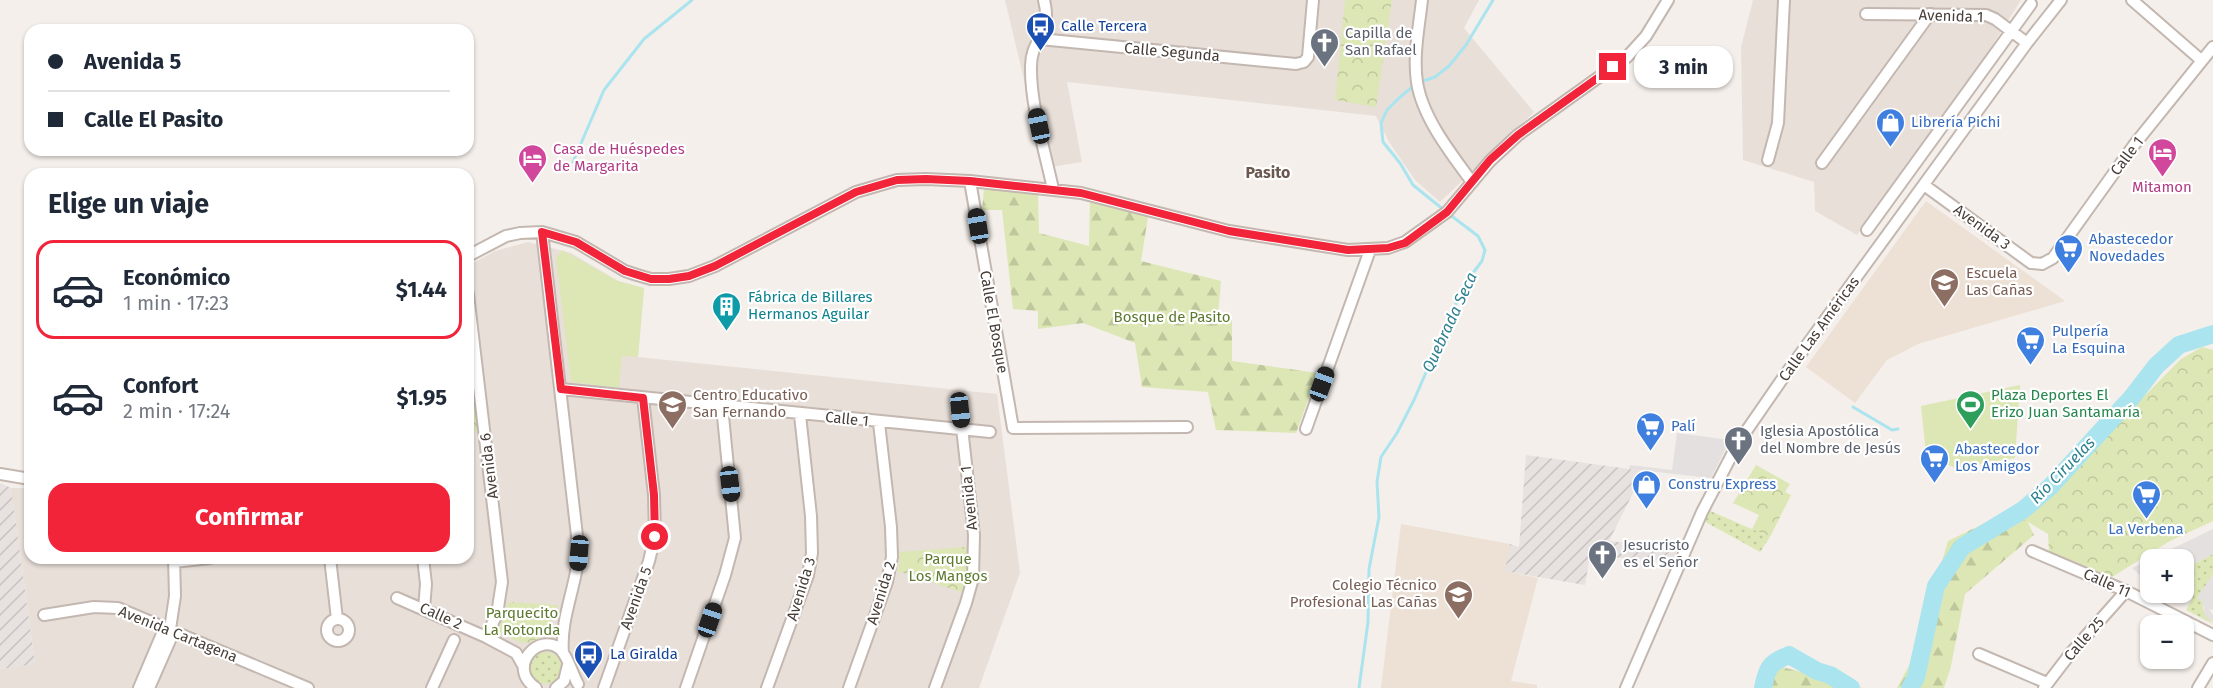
<!DOCTYPE html>
<html lang="es">
<meta charset="utf-8">
<style>
body{margin:0;font-family:"Fira Sans",sans-serif;background:#f6f6f7;color:#1f2937;height:100vh;display:flex;flex-direction:column;font-size:22px;white-space:nowrap}
*{box-sizing:border-box;margin:0}
p{font-size:20px;color:#747a83}
.icon{flex:none;width:33px;height:33px;fill:none;stroke:currentColor;stroke-width:2;stroke-linecap:round;stroke-linejoin:round}
.map{position:relative;flex:1;overflow:hidden}
.sheet{position:absolute;left:24px;top:168px;width:450px;height:396px;display:flex;flex-direction:column;background:#fff;border-radius:18px;box-shadow:0 2px 4px #0004}
.sheet>*{flex:none}
.top-card{position:absolute;left:24px;top:24px;width:450px;height:132px;border-radius:18px;box-shadow:0 2px 4px #0004;display:grid;align-content:center;height:132px;padding:0 24px;background:#fff}
.buttons{position:absolute;left:2140px;top:549px;display:grid;gap:12px}
.buttons a{display:grid;place-items:center;width:54px;height:54px;border-radius:12px;background:#fff;box-shadow:0 2px 4px #0004;font-size:30px}
.end{position:absolute;width:27px;height:27px;margin:-14px;border:8px solid #f2243a;background:#fff;box-shadow:0 0 0 3px #fff}
.from{border-radius:50%}
.bubble{position:absolute;height:42px;border-radius:18px;background:#fff;box-shadow:0 2px 4px #0004;font-size:20px;font-weight:700;line-height:42px;text-align:center}
.car{position:absolute;width:18px;height:36px;margin:-18px -9px;border-radius:8px;box-shadow:0 0 4px 2px #0007;background:linear-gradient(#222 24%,#8ab4d8 0 40%,#222 0 76%,#8ab4d8 0 86%,#222 0)}
.top-card b{display:flex;align-items:center;gap:21px;height:57px;font-size:22px}
.top-card b+b{border-top:2px solid #e0e1e3}
.top-card i{width:15px;height:15px;background:#1f2937}
ul{padding:0;list-style:none}
li{display:flex;align-items:center;gap:18px;height:99px;margin:0 12px 9px;padding:0 12px;border:3px solid transparent;border-radius:18px}
li div{flex:1}
li b{display:block;font-size:22px}
li em{font-style:normal;font-weight:700}
li.active{border-color:#f2243a}
li>.icon{width:54px;height:54px;stroke-width:1.5}
h2{padding:0 24px;font-size:27px;line-height:72px}
.cta{display:flex;gap:12px;margin-top:auto;padding:12px 24px}
.cta a{flex:1;height:69px;border-radius:18px;background:#f2243a;color:#fff;font-size:24px;font-weight:700;line-height:69px;text-align:center}
.map>svg:first-child{display:block}
.residential{fill:#e8dfd9}
.industrial{fill:url(#industrial-furrows)}
.education{fill:#ede0d5}
.grass{fill:#dde7b5}
.forest{fill:url(#forest-firs)}
.park{fill:url(#park-crowns)}
.garden{fill:url(#garden-dots)}
.parking{fill:#e3e0df}
.lines{fill:none;stroke-linecap:round;stroke-linejoin:round}
.stream{stroke:#aae4ee;stroke-width:3}
.river{stroke:#aae4ee;stroke-width:18}
.street-casing{stroke:#c3b7b0;stroke-width:14}
.street{stroke:#fff;stroke-width:10}
.route{stroke:#f2243a;stroke-width:8}
.labels{text-anchor:middle;stroke-width:4.5;stroke-linejoin:round;paint-order:stroke}
.street-label{font-size:15px;fill:#483e38;stroke:#fff}
.transit-label{font-size:15px;fill:#164399;stroke:#fff;text-anchor:start}
.worship-label{font-size:15px;fill:#5b616d;stroke:#fff;text-anchor:start}
.shop-label{font-size:15px;fill:#366cbe;stroke:#fff;text-anchor:start}
.hotel-label{font-size:15px;fill:#b23c85;stroke:#fff;text-anchor:start}
.education-label{font-size:15px;fill:#785e54;stroke:#fff;text-anchor:start}
.culture-label{font-size:15px;fill:#0d838f;stroke:#fff;text-anchor:start}
.park-label{font-size:15px;fill:#5d792d;stroke:#fff}
.leisure-label{font-size:15px;fill:#27864d;stroke:#fff;text-anchor:start}
.neighbourhood-label{font-size:16px;font-weight:bold;fill:#6b5950;stroke:#fff}
.water-label{font-size:16px;font-style:italic;fill:#2e8191;stroke:#fff}
</style>
<div class="map">
<svg width="2213" height="688" viewBox="0 0 2213 688">
<defs>
<pattern id="industrial-furrows" width="10" height="10" patternUnits="userSpaceOnUse" patternTransform="scale(1.5)"><rect width="10" height="10" fill="#e7e1df"/><path d="M-1 1l2-2M0 10L10 0M9 11l2-2" fill="none" stroke="#c8c2c0"/></pattern>
<pattern id="forest-firs" width="22" height="20" patternUnits="userSpaceOnUse" patternTransform="scale(1.5)"><rect width="22" height="20" fill="#dde7b5"/><path d="M5 1l3.5 6h-7zM16 11l3.5 6h-7z" fill="#bfc79c"/></pattern>
<pattern id="park-crowns" width="20" height="18" patternUnits="userSpaceOnUse" patternTransform="scale(1.5)"><rect width="20" height="18" fill="#dde7b5"/><path d="M2 6a3 3 0 1 1 6 0M12 15a3 3 0 1 1 6 0" fill="none" stroke="#bfc79c"/></pattern>
<pattern id="garden-dots" width="8" height="8" patternUnits="userSpaceOnUse" patternTransform="scale(1.5)"><rect width="8" height="8" fill="#dde7b5"/><path d="M2 2h.1M6 6h.1" fill="none" stroke="#bfc79c" stroke-width="1.8" stroke-linecap="round"/></pattern>
</defs>
<rect width="100%" height="100%" fill="#f4efea"/>
<!-- residential -->
<path class="residential" d="M 1005,0 L 1479,0 L 1464,28 L 1534,112 L 1440,202 L 1415,180 L 1389,142 L 1376,116 L 1067,82 L 1082,162 L 1045,168 Z
M 1753,0 L 2021,0 L 1976,71 L 1857,235 L 1815,211 L 1814,182 L 1743,160 L 1741,47 Z
M 528,242 L 571,253 L 618,281 L 644,288 L 638,357 L 997,394 L 1020,573 L 979,688 L 0,688 L 0,669 L 35,663 L 11,488 L 30,488 L 30,558 L 468,558 L 468,266 L 495,251 Z"/>
<!-- industrial -->
<path class="industrial" d="M 1526,455 L 1644,471 L 1609,541 L 1678,548 L 1672,561 L 1590,556 L 1585,585 L 1504,571 L 1510,544 L 1519,547 Z
M 0,483 L 11,488 L 35,664 L 0,669 Z"/>
<!-- education -->
<path class="education" d="M 1926,201 L 2065,301 L 1918,344 L 1887,360 L 1855,403 L 1806,367 Z
M 1401,524 L 1510,544 L 1505,571 L 1538,578 L 1511,681 L 1537,685 L 1537,688 L 1381,688 Z"/>
<!-- grass -->
<path class="grass" d="M 562,250 L 618,281 L 644,288 L 638,357 L 622,356 L 619,388 L 571,382 L 556,258 Z
M 2020,385 L 2015,458 L 1955,468 L 1926,454 L 1921,406 Z"/>
<!-- forest -->
<path class="forest" d="M 984,188 L 1038,194 L 1039,233 L 1089,246 L 1090,201 L 1148,217 L 1141,261 L 1221,281 L 1218,315 L 1232,319 L 1232,361 L 1318,373 L 1296,433 L 1216,430 L 1208,392 L 1142,387 L 1135,343 L 1083,323 L 1038,329 L 1038,311 L 1013,309 L 1002,210 L 982,210 Z
M 2020,506 L 2034,535 L 1965,594 L 1951,666 L 1944,688 L 1897,688 L 1914,656 L 1948,541 Z
M 1762,662 L 1863,688 L 1759,688 Z"/>
<!-- park -->
<path class="park" d="M 1345,0 L 1392,0 L 1376,107 L 1335,100 Z
M 2202,347 L 2213,350 L 2213,521 L 2170,541 L 2112,577 L 2049,551 L 2048,534 L 2023,519 L 2181,359 Z
M 468,401 L 475,401 L 478,431 L 468,432 Z
M 1756,465 L 1790,484 L 1785,492 L 1791,495 L 1770,537 L 1752,529 L 1759,515 L 1733,503 Z
M 966,547 L 968,572 L 961,592 L 897,571 L 900,561 L 899,552 Z
M 508,602 L 558,605 C 553,621 543,647 520,642 C 513,640 505,635 498,631 Z"/>
<!-- garden -->
<path class="garden" d="M 1708,510 L 1770,537 L 1760,552 L 1702,520 Z
M 2213,554 L 2213,574 L 2198,598 L 2203,602 L 2203,609 L 2213,624 L 2186,610 L 2193,597 L 2184,592 L 2184,569 Z
M530 668a16 16 0 1 1 32 0a16 16 0 1 1-32 0Z"/>
<!-- parking -->
<path class="parking" d="M 1677,433 L 1730,440 L 1711,478 L 1629,469 L 1630,465 L 1672,470 Z
M 2213,529 L 2213,554 L 2184,569 L 2184,560 L 2151,560 L 2151,585 L 2132,568 Z
M 2213,574 L 2213,610 L 2209,609 L 2213,615 L 2213,622 L 2205,616 L 2203,602 L 2197,598 Z"/>
<g class="lines">
<!-- stream -->
<path class="stream" d="M 573,162 L 604,90 L 644,39 L 692,0
M 1444,210 L 1413,185 L 1400,163 L 1383,142 L 1381,123 L 1387,110 L 1399,98 L 1417,83 L 1435,77 L 1449,66 L 1466,45 L 1493,0
M 1853,407 L 1892,430 L 1898,429
M 1359,688 L 1368,622 L 1369,569 L 1379,517 L 1377,482 L 1381,457 L 1397,433 L 1414,400 L 1464,285 L 1482,261 L 1485,250 L 1478,236 L 1449,214"/>
<!-- river -->
<path class="river" d="M 1763,688 C 1767,668 1769,663 1789,655 L 1817,671 L 1830,675 L 1851,688
M 1910,688 L 1916,677 L 1936,586 L 1962,547 L 2023,510 L 2050,487 L 2133,396 L 2156,366 L 2179,345 L 2213,334"/>
<defs>
<path id="street" d="M 1044,0 C 1053,37 1031,37 1031,66 C 1030,103 1045,152 1053,189
M 1422,0 C 1419,27 1413,56 1417,82 C 1422,117 1452,155 1472,182
M 2132,0 L 2201,60
M 1866,14 L 1986,15 L 1995,19 L 2027,43
M 1040,39 L 1296,64 L 1304,62 L 1308,57 L 1313,0
M 1768,160 L 1778,123 L 1784,0
M 1822,163 L 1930,14
M 970,181 L 1013,428 L 1187,427
M 1924,185 L 2031,263 L 2042,264 L 2053,258 L 2134,145 L 2213,47
M 1867,230 L 2031,4
M 542,232 L 579,553 C 576,587 560,619 563,653
M 468,256 L 506,236 L 520,233 L 542,232 L 576,242 L 625,271 L 637,275 L 651,279 L 669,279 L 689,276 L 715,266 L 856,192 L 897,180 L 926,179 L 970,181 L 1081,193 L 1229,231 L 1348,250 L 1388,248 L 1405,242 L 1447,212 L 1490,161 L 1518,135 L 1627,57 L 1646,36 L 1668,0
M 468,294 L 502,582 L 497,614 L 486,637
M 561,389 L 990,432
M 1306,429 L 1370,250
M 0,474 L 30,479
M 2032,551 L 2126,591 L 2213,635
M 330,558 L 337,619
M 423,558 L 426,584 L 424,609
M 174,562 L 210,558
M 397,598 L 486,637 L 516,653 L 524,667
M 44,615 L 94,607 L 118,608 L 308,688
M327 630a11 11 0 1 1 22 0a11 11 0 1 1-22 0Z
M 1979,654 L 2047,683
M 139,688 L 162,634 L 170,629
M 149,688 L 171,638 L 170,629 L 175,596 L 174,558
M 432,688 L 454,640
M 536,688 C 505,667 540,630 561,650 C 569,659 572,674 578,684
M 556,688 L 564,681 L 568,665
M 604,688 L 649,561 L 655,536 L 654,495 L 643,398
M 686,688 L 725,575 L 735,538 L 722,406
M 767,688 L 808,575 L 812,553 L 811,516 L 800,415
M 849,688 L 887,582 L 892,557 L 891,527 L 879,423
M 935,688 L 966,603 L 973,578 L 974,535 L 960,410
M 1626,688 L 1702,512 L 1738,443 L 1785,375 L 2027,43 L 2061,0
M 2044,688 L 2070,654 L 2126,591
M 2198,688 L 2213,663"/>
</defs>
<!-- street casing -->
<use href="#street" class="street-casing"/>
<!-- street -->
<use href="#street" class="street"/>
</g>
<g class="lines">
<!-- route -->
<path class="route" d="M 655,537 L 654,495 L 643,398 L 561,389 L 542,232 L 576,242 L 625,271 L 651,279 L 669,279 L 689,276 L 715,266 L 856,192 L 897,180 L 926,179 L 970,181 L 1081,193 L 1229,231 L 1348,250 L 1388,248 L 1405,243 L 1447,212 L 1490,160 L 1518,135 L 1613,67"/>
</g>
<!-- icons -->
<defs>
<symbol id="bus-pin" viewBox="-11 -11 22 30"><path d="M0 17L-7.5 6A9.5 9.5 0 1 1 7.5 6Z" fill="#1a4fb4" stroke="#fff"/><path d="M-5-6H5V4H4V6H2V4H-2V6H-4V4H-5ZM-3.5-4V0h7V-4ZM-3.5 1.2v1.5H-2V1.2ZM2 1.2v1.5H3.5V1.2Z" fill="#fff"/></symbol>
<symbol id="church-pin" viewBox="-11 -11 22 30"><path d="M0 17L-7.5 6A9.5 9.5 0 1 1 7.5 6Z" fill="#6b7280" stroke="#fff"/><path d="M-1.2-6h2.4v3.5h3.3v2.4h-3.3V6h-2.4V-.1h-3.3v-2.4h3.3Z" fill="#fff"/></symbol>
<symbol id="shop-pin" viewBox="-11 -11 22 30"><path d="M0 17L-7.5 6A9.5 9.5 0 1 1 7.5 6Z" fill="#3f7fe0" stroke="#fff"/><path d="M-5-2.5h2.3a2.7 3.5 0 0 1 5.4 0H5L5.5 6h-11ZM-1.5-2.5h3a1.5 2.3 0 0 0-3 0Z" fill="#fff"/></symbol>
<symbol id="hotel-pin" viewBox="-11 -11 22 30"><path d="M0 17L-7.5 6A9.5 9.5 0 1 1 7.5 6Z" fill="#d1479c" stroke="#fff"/><path d="M-6-4.5h1.5V1H6V5H4.5V3h-9V5H-6ZM-4 0a1.8 1.8 0 1 1 3.6 0ZM.5 0V-2.5h3Q6-2.5 6 0Z" fill="#fff"/></symbol>
<symbol id="supermarket-pin" viewBox="-11 -11 22 30"><path d="M0 17L-7.5 6A9.5 9.5 0 1 1 7.5 6Z" fill="#3f7fe0" stroke="#fff"/><path d="M-6-5.5h2.5l.6 2H6L4.5 2H-2.5L-4.4-4H-6ZM-1.5 3.2a1.3 1.3 0 1 0 .1 0ZM3 3.2a1.3 1.3 0 1 0 .1 0Z" fill="#fff"/></symbol>
<symbol id="school-pin" viewBox="-11 -11 22 30"><path d="M0 17L-7.5 6A9.5 9.5 0 1 1 7.5 6Z" fill="#8d6e63" stroke="#fff"/><path d="M0-5L7-2L0 1L-7-2ZM-4 1L0 2.5L4 1V4Q0 6-4 4Z" fill="#fff"/></symbol>
<symbol id="building-pin" viewBox="-11 -11 22 30"><path d="M0 17L-7.5 6A9.5 9.5 0 1 1 7.5 6Z" fill="#0f9aa8" stroke="#fff"/><path d="M-4-6H4V6H1V3H-1V6H-4ZM-2.5-4.3h1.7v1.8h-1.7ZM.8-4.3h1.7v1.8H.8ZM-2.5-1h1.7V.8h-1.7ZM.8-1h1.7V.8H.8Z" fill="#fff"/></symbol>
<symbol id="stadium-pin" viewBox="-11 -11 22 30"><path d="M0 17L-7.5 6A9.5 9.5 0 1 1 7.5 6Z" fill="#2e9e5b" stroke="#fff"/><path d="M0-5a6.5 5 0 1 0 0 10a6.5 5 0 1 0 0-10ZM-3.5-1.8h7v3.6h-7Z" fill="#fff"/></symbol>
</defs>
<g fill-rule="evenodd">
<use href="#bus-pin" x="1024" y="10" width="33" height="45"/>
<use href="#church-pin" x="1308" y="26" width="33" height="45"/>
<use href="#shop-pin" x="1874" y="106" width="33" height="45"/>
<use href="#hotel-pin" x="2146" y="136" width="33" height="45"/>
<use href="#hotel-pin" x="516" y="142" width="33" height="45"/>
<use href="#supermarket-pin" x="2052" y="232" width="33" height="45"/>
<use href="#school-pin" x="1928" y="266" width="33" height="45"/>
<use href="#building-pin" x="710" y="290" width="33" height="45"/>
<use href="#supermarket-pin" x="2014" y="324" width="33" height="45"/>
<use href="#school-pin" x="656" y="388" width="33" height="45"/>
<use href="#stadium-pin" x="1954" y="388" width="33" height="45"/>
<use href="#supermarket-pin" x="1634" y="410" width="33" height="45"/>
<use href="#church-pin" x="1722" y="424" width="33" height="45"/>
<use href="#supermarket-pin" x="1918" y="442" width="33" height="45"/>
<use href="#shop-pin" x="1630" y="468" width="33" height="45"/>
<use href="#supermarket-pin" x="2130" y="478" width="33" height="45"/>
<use href="#church-pin" x="1586" y="538" width="33" height="45"/>
<use href="#school-pin" x="1442" y="578" width="33" height="45"/>
<use href="#bus-pin" x="572" y="638" width="33" height="45"/>
</g>
<g class="labels">
<!-- street labels -->
<g class="street-label">
<text transform="translate(1951 16) rotate(2)" y="5">Avenida 1</text>
<text transform="translate(1172 52) rotate(5)" y="5">Calle Segunda</text>
<text transform="translate(2127 156) rotate(-53)" y="5">Calle 1</text>
<text transform="translate(1982 227) rotate(36)" y="5">Avenida 3</text>
<text transform="translate(994 322) rotate(80)" y="5">Calle El Bosque</text>
<text transform="translate(1819 329) rotate(-54)" y="5">Calle Las Américas</text>
<text transform="translate(847 419) rotate(6)" y="5">Calle 1</text>
<text transform="translate(489 466) rotate(-97)" y="5">Avenida 6</text>
<text transform="translate(969 498) rotate(-96)" y="5">Avenida 1</text>
<text transform="translate(2107 583) rotate(24)" y="5">Calle 11</text>
<text transform="translate(801 589) rotate(-73)" y="5">Avenida 3</text>
<text transform="translate(881 593) rotate(-73)" y="5">Avenida 2</text>
<text transform="translate(636 598) rotate(-70)" y="5">Avenida 5</text>
<text transform="translate(441 616) rotate(24)" y="5">Calle 2</text>
<text transform="translate(178 634) rotate(22)" y="5">Avenida Cartagena</text>
<text transform="translate(2084 639) rotate(-49)" y="5">Calle 25</text>
</g>
<!-- transit labels -->
<g class="transit-label">
<text x="1061" y="31">Calle Tercera</text>
<text x="610" y="659">La Giralda</text>
</g>
<!-- worship labels -->
<g class="worship-label">
<text x="1345" y="38">Capilla de<tspan x="1345" dy="17">San Rafael</tspan></text>
<text x="1760" y="436">Iglesia Apostólica<tspan x="1760" dy="17">del Nombre de Jesús</tspan></text>
<text x="1623" y="550">Jesucristo<tspan x="1623" dy="17">es el Señor</tspan></text>
</g>
<!-- shop labels -->
<g class="shop-label">
<text x="1911" y="127">Librería Pichi</text>
<text x="2089" y="244">Abastecedor<tspan x="2089" dy="17">Novedades</tspan></text>
<text x="2052" y="336">Pulpería<tspan x="2052" dy="17">La Esquina</tspan></text>
<text x="1671" y="431">Palí</text>
<text x="1955" y="454">Abastecedor<tspan x="1955" dy="17">Los Amigos</tspan></text>
<text x="1668" y="489">Constru Express</text>
<text x="2146" y="534" text-anchor="middle">La Verbena</text>
</g>
<!-- hotel labels -->
<g class="hotel-label">
<text x="553" y="154">Casa de Huéspedes<tspan x="553" dy="17">de Margarita</tspan></text>
<text x="2162" y="192" text-anchor="middle">Mitamon</text>
</g>
<!-- education labels -->
<g class="education-label">
<text x="1966" y="278">Escuela<tspan x="1966" dy="17">Las Cañas</tspan></text>
<text x="693" y="400">Centro Educativo<tspan x="693" dy="17">San Fernando</tspan></text>
<text x="1437" y="590" text-anchor="end">Colegio Técnico<tspan x="1437" dy="17">Profesional Las Cañas</tspan></text>
</g>
<!-- culture labels -->
<g class="culture-label">
<text x="748" y="302">Fábrica de Billares<tspan x="748" dy="17">Hermanos Aguilar</tspan></text>
</g>
<!-- park labels -->
<g class="park-label">
<text x="1172" y="322">Bosque de Pasito</text>
<text x="948" y="564">Parque<tspan x="948" dy="17">Los Mangos</tspan></text>
<text x="522" y="618">Parquecito<tspan x="522" dy="17">La Rotonda</tspan></text>
</g>
<!-- leisure labels -->
<g class="leisure-label">
<text x="1991" y="400">Plaza Deportes El<tspan x="1991" dy="17">Erizo Juan Santamaría</tspan></text>
</g>
<!-- neighbourhood labels -->
<g class="neighbourhood-label">
<text x="1268" y="178">Pasito</text>
</g>
<!-- water labels -->
<g class="water-label">
<text transform="translate(1449 322) rotate(-65)" y="6">Quebrada Seca</text>
<text transform="translate(2062 470) rotate(-46)" y="6">Río Ciruelas</text>
</g>
</g>
</svg>
<div class="buttons">
<a>+</a>
<a>−</a>
</div>
<i class="end from" style="left:655px;top:537px"></i>
<i class="end" style="left:1613px;top:67px"></i>
<div class="bubble" style="left:1634px;top:46px;width:99px">3 min</div>
<i class="car" style="left:1039px;top:126px;rotate:348deg"></i>
<i class="car" style="left:978px;top:226px;rotate:351deg"></i>
<i class="car" style="left:1322px;top:384px;rotate:20deg"></i>
<i class="car" style="left:960px;top:410px;rotate:174deg"></i>
<i class="car" style="left:730px;top:484px;rotate:173deg"></i>
<i class="car" style="left:579px;top:553px;rotate:185deg"></i>
<i class="car" style="left:710px;top:620px;rotate:19deg"></i>
<div class="top-card">
<b><i class="from"></i>Avenida 5</b>
<b><i></i>Calle El Pasito</b>
</div>
<section class="sheet">
<h2>Elige un viaje</h2>
<ul>
<li class="active"><svg class="icon" aria-label="car" viewBox="0 0 24 24"><path d="M5 17H2v-5l4-1 3-4h7l3 4 3 1v5h-3M9 17h6M6 11h13"/><circle cx="7" cy="17" r="2"/><circle cx="17" cy="17" r="2"/></svg><div><b>Económico</b><p>1 min · 17:23</p></div><em>$1.44</em></li>
<li><svg class="icon" aria-label="car" viewBox="0 0 24 24"><path d="M5 17H2v-5l4-1 3-4h7l3 4 3 1v5h-3M9 17h6M6 11h13"/><circle cx="7" cy="17" r="2"/><circle cx="17" cy="17" r="2"/></svg><div><b>Confort</b><p>2 min · 17:24</p></div><em>$1.95</em></li>
</ul>
<div class="cta"><a>Confirmar</a></div>
</section>
</div>
